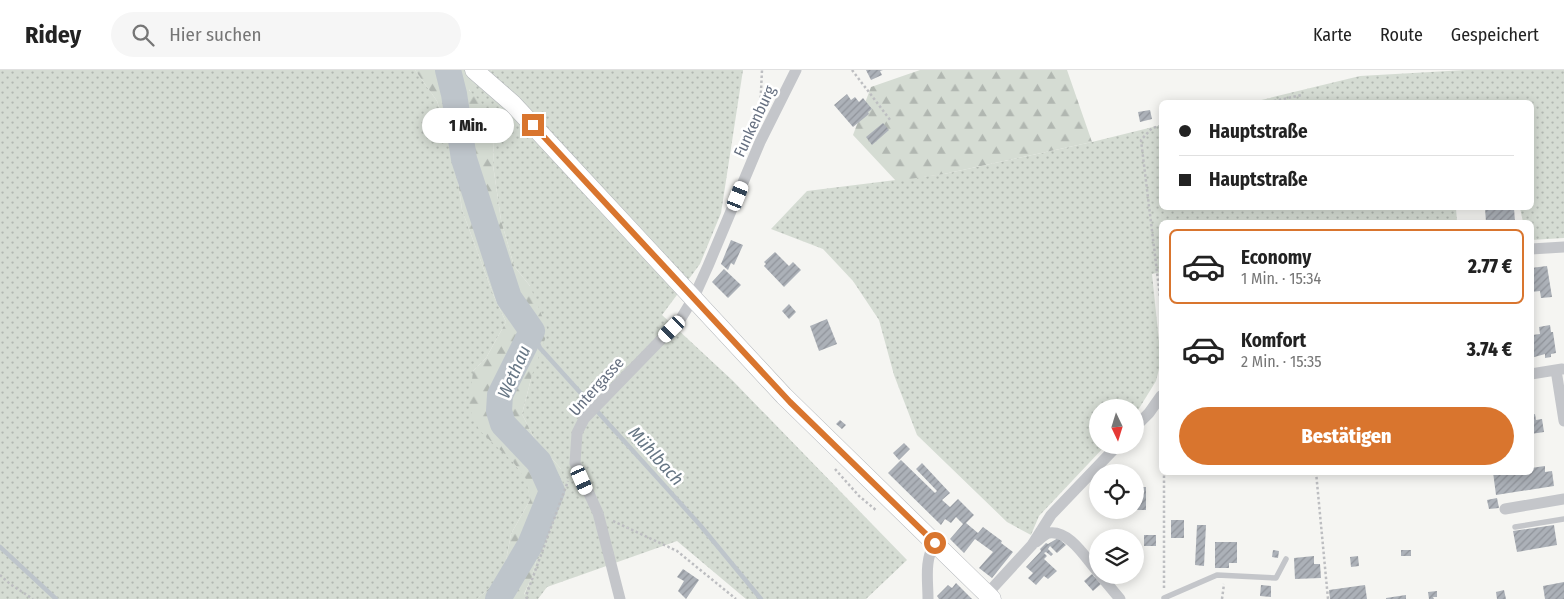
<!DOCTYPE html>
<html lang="de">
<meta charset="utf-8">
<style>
body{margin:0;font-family:"Fira Sans Condensed",sans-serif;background:#f6f6f6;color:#222;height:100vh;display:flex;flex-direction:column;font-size:19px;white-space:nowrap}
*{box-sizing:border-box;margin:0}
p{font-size:16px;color:#767676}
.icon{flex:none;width:28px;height:28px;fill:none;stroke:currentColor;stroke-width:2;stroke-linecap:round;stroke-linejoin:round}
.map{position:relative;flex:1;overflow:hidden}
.side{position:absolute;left:1159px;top:150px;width:375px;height:255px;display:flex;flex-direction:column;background:#fff;border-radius:8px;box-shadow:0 2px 12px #0003}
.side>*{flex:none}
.banner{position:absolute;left:1159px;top:30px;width:375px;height:110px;border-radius:8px;box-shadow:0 2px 12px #0003;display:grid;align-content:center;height:110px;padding:0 20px;background:#fff}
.needle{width:32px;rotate:176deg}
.fabs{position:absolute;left:1089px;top:329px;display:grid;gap:10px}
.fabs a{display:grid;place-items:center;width:55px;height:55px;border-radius:50%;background:#fff;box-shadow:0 2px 12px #0003;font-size:25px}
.end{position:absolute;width:22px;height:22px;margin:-11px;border:6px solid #d9752e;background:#fff;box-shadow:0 0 0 2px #fff}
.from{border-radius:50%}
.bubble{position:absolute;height:35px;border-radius:18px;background:#fff;box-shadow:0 2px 12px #0003;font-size:16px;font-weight:800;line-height:35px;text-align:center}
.car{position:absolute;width:15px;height:30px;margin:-15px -8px;border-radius:6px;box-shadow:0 0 4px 1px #0007;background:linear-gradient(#fff 24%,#345 0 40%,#fff 0 76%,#345 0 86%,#fff 0)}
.banner b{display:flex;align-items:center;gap:18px;height:48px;font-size:19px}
.banner b+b{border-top:1px solid #e0e0e0}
.banner i{width:12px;height:12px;background:#222}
ul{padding:9px 0 0;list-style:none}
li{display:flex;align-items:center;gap:15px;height:75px;margin:0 10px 8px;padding:0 10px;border:2px solid transparent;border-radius:8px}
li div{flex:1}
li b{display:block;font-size:19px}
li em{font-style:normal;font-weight:800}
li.active{border-color:#d9752e}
li>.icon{width:45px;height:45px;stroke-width:1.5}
.cta{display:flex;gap:10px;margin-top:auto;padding:10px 20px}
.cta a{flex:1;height:58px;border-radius:30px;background:#d9752e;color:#fff;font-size:20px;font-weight:800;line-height:58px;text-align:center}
header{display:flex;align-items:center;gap:30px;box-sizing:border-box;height:70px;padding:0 25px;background:#fff;border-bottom:1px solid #e0e0e0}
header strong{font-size:24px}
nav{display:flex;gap:28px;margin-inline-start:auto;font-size:18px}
.search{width:350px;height:45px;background:#f6f6f6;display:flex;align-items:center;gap:12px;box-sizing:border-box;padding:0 18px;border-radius:28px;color:#767676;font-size:19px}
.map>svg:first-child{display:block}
.grass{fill:url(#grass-dots)}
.forest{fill:url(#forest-firs)}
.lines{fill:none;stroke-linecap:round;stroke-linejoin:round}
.stream{stroke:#bec5cb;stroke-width:4.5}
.river{stroke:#bec5cb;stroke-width:26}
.building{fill:url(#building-hatch)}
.primary-casing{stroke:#b4b7bb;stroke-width:19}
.path{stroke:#bdbec1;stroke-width:2.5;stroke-dasharray:2.5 2.5;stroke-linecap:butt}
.lane{stroke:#c4c6ca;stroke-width:5.5}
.street{stroke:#c4c6ca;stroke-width:11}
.primary{stroke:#fff;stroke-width:18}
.route{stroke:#d9752e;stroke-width:6}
.labels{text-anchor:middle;stroke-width:5;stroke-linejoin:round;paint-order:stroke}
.street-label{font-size:16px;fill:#667081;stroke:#fff}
.water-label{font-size:18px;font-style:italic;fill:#677785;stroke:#fff}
</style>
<header>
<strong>Ridey</strong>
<div class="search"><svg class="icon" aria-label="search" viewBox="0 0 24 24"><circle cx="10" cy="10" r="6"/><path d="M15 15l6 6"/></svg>Hier suchen</div>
<nav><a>Karte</a><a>Route</a><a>Gespeichert</a></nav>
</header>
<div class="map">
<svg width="1564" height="529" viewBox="0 0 1564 529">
<defs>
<pattern id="grass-dots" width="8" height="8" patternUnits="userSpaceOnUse" patternTransform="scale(1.25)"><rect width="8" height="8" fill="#d5dcd3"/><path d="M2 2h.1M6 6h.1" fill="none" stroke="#b1b7b1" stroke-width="1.8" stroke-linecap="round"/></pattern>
<pattern id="forest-firs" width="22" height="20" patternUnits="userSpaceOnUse" patternTransform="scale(1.25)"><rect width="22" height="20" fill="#d5dcd3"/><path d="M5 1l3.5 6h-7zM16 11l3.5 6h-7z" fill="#b1b7b1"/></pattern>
<pattern id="building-hatch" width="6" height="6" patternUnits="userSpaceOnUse" patternTransform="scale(1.25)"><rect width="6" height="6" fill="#acb1b8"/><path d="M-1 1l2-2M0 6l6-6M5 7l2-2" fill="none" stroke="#90949b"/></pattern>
</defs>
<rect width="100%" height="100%" fill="#f5f5f2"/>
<!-- grass -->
<path class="grass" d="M 0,0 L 415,0 L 437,31 L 455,88 L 462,140 L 493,224 L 506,252 L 486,288 L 473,301 L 513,392 L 527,409 L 530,430 L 511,464 L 503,506 L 477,529 L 0,529 Z
M 492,0 L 743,0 L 721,143 L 700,194 L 662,245 L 732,310 L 907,490 L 866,529 L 746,529 L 677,471 L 547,517 L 538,529 L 524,529 L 524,525 L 532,507 L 538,483 L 551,458 L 561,399 L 534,368 L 522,344 L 532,305 L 530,216 L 514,196 L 501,150 L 493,95 L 494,66 L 469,19 Z
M 1466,0 L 1564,0 L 1564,168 L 1531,170 L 1531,152 L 1523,152 L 1520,138 L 1531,138 L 1531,32 L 1253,32 L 1360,6 Z
M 1161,55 L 1161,138 L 1456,138 L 1457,152 L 1161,152 L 1161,202 L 1152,204 L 1161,291 L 1156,311 L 1135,345 L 1135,338 L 1098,338 L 1098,375 L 1106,375 L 1039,446 L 1031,465 L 1007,452 L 917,365 L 894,305 L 879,250 L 853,211 L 823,179 L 771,159 L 807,121 L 944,104 L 1092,72 Z"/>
<!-- forest -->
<path class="forest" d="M 415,0 L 492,0 L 469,20 L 481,32 L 494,66 L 493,95 L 501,150 L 514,196 L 530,216 L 548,261 L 532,305 L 522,344 L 534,368 L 561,399 L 564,425 L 551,458 L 538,483 L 532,507 L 524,524 L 524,529 L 477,529 L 503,506 L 511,464 L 530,430 L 526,409 L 513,392 L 479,360 L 469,337 L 473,301 L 486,288 L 506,252 L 493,224 L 462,140 L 455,88 L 437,31 Z
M 920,0 L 1067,0 L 1092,72 L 944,104 L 896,111 L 853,65 L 871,17 Z"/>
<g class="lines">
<!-- stream -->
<path class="stream" d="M 532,261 L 540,278 L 700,455 L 761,529
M 0,477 L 56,529"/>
<!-- river -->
<path class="river" d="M 448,0 L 454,24 L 464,89 L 509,228 L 532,261 L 500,325 L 499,341 L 503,354 L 539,392 L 552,421 L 530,475 L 498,529"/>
</g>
<!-- building -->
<path class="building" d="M 866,0 L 883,0 L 880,1 L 882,5 L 871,10 Z
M 847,24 L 851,30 L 855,27 L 859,32 L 863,28 L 872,39 L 868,42 L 869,44 L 853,57 L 834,35 Z
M 1150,40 L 1152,49 L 1140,52 L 1138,42 Z
M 883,53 L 889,60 L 872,75 L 866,67 Z
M 1485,138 L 1514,138 L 1515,152 L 1486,152 Z
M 731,170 L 743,175 L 734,195 L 731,193 L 728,200 L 721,194 Z
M 775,182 L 789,196 L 793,192 L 801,200 L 784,217 L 764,196 L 766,194 L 764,192 Z
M 1547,196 L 1552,227 L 1541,228 L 1540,221 L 1531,222 L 1531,198 Z
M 724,199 L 741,215 L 728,228 L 712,212 Z
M 789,234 L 796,242 L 789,249 L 782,241 Z
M 827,249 L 837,274 L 819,281 L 810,256 Z
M 1550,255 L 1551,262 L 1553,262 L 1556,283 L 1551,284 L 1551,287 L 1545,288 L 1545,284 L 1531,288 L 1531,274 L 1533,274 L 1532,265 L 1540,264 L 1539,257 Z
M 1535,344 L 1536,350 L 1542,349 L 1544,362 L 1531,364 L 1531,345 Z
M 840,350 L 846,355 L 842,359 L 836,354 Z
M 904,373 L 910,379 L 899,390 L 893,383 Z
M 901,390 L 935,423 L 937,421 L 916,399 L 922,393 L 950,423 L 942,430 L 950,437 L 958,429 L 974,445 L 966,453 L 978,463 L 983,457 L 1002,471 L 1001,473 L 1013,482 L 992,508 L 979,498 L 993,482 L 975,469 L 964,483 L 950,469 L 963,454 L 956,447 L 951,453 L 945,449 L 941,455 L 888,403 Z
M 1545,396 L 1545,402 L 1552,401 L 1554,416 L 1496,425 L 1493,402 L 1531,402 L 1531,398 Z
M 1135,417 L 1146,417 L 1146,440 L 1135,440 Z
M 1497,428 L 1499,438 L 1489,439 L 1487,430 Z
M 1171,450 L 1184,450 L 1184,468 L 1171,468 Z
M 1197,455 L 1206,455 L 1204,496 L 1195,495 Z
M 1554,455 L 1557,475 L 1517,482 L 1513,461 Z
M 1144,465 L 1156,465 L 1156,476 L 1144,476 Z
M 1058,468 L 1066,475 L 1057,483 L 1050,476 L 1048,479 L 1053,484 L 1051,486 L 1046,482 L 1044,483 L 1047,486 L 1044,489 L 1057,501 L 1048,509 L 1044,506 L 1036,515 L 1028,508 L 1033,503 L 1026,497 L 1041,481 L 1040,479 L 1046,473 L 1048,474 Z
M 1215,472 L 1237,472 L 1237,493 L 1229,493 L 1229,498 L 1215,498 Z
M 1273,480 L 1279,481 L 1278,488 L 1272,487 Z
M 1401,480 L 1411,480 L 1411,486 L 1401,486 Z
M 1314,486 L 1314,494 L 1320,494 L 1321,508 L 1295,509 L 1294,488 Z
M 1358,486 L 1359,496 L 1351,497 L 1350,487 Z
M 683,499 L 699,510 L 686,529 L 678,521 L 684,511 L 677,507 Z
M 1092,504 L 1101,514 L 1093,521 L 1084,511 Z
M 1564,512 L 1564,529 L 1545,529 L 1543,516 Z
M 956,513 L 972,529 L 939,529 L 937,526 L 948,515 L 952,518 Z
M 1261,515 L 1271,516 L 1271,527 L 1260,526 Z
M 1365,515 L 1367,529 L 1330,529 L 1329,520 Z
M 1504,520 L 1506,529 L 1497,529 L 1496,522 Z
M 1437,521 L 1437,527 L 1433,527 L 1434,529 L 1429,529 L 1428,522 Z
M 1406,525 L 1406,529 L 1386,529 L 1386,528 Z"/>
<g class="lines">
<defs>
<path id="primary" d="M 474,0 L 513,34 L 784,326 L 992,529"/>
</defs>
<!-- primary casing -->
<use href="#primary" class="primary-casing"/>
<!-- path -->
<path class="path" d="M 852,0 L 891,51
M 1269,32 L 1302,25
M 760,43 L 762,0
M 1161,56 L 1152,58 L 1141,70 L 1161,235
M 835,399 L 859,426 L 877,441
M 1316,402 L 1328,529
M 613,451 L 677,481 L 736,529
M 0,505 L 10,514 L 33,529
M 1164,518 L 1164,402
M 527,529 L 526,526 L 568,411
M 1222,529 L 1224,514"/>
<!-- lane -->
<path class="lane" d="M 1515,457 L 1564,449
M 1164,528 L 1217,505 L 1276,508 L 1286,489"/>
<!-- street -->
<path class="street" d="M 1531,179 L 1564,177
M 1556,300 L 1564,351
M 1531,304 L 1562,299
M 1135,357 L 1149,343 L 1161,326
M 1505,439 L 1564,429
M 1036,472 C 1040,469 1045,464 1049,463 C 1070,460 1086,489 1098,502
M 1100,505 L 1120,529
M 620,529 L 598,443 L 575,393 L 577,363 L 584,349 L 680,250 L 694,227 L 708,196 L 760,72 L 796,0
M 928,529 C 928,510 924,490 935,473
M 989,529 L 987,524 L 1032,475 L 1051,445 L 1118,375"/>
<!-- primary -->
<use href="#primary" class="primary"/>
</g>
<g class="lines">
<!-- route -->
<path class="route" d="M 533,55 L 790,332 L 935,473"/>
</g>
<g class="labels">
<!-- street labels -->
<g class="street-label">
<text transform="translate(754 51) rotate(-65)" y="6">Funkenburg</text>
<text transform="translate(596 316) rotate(-48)" y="6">Untergasse</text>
</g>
<!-- water labels -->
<g class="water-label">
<text transform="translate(514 302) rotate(-66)" y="6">Wethau</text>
<text transform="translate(656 386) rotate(48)" y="6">Mühlbach</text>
</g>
</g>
</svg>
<div class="fabs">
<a><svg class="needle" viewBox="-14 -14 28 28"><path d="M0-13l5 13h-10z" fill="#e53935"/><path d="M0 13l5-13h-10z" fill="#767676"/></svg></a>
<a><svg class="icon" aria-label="locate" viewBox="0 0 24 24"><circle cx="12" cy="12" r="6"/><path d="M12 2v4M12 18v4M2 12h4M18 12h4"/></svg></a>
<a><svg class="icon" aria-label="layers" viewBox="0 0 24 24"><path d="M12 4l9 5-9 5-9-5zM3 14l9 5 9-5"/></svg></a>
</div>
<i class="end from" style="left:935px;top:473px"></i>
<i class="end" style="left:533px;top:55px"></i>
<div class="bubble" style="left:422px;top:38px;width:92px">1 Min.</div>
<i class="car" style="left:738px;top:126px;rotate:22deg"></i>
<i class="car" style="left:672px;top:259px;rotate:225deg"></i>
<i class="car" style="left:582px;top:410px;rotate:156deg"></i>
<div class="banner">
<b><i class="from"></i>Hauptstraße</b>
<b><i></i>Hauptstraße</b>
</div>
<section class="side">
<ul>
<li class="active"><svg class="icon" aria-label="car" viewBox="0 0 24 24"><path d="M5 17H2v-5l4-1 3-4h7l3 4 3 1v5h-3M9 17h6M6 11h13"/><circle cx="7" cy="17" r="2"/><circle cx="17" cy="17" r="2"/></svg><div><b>Economy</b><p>1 Min. · 15:34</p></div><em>2.77 €</em></li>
<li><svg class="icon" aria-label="car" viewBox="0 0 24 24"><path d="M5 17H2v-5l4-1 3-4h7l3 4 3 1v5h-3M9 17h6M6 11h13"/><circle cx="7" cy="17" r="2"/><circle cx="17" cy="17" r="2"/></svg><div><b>Komfort</b><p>2 Min. · 15:35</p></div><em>3.74 €</em></li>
</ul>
<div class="cta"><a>Bestätigen</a></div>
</section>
</div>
